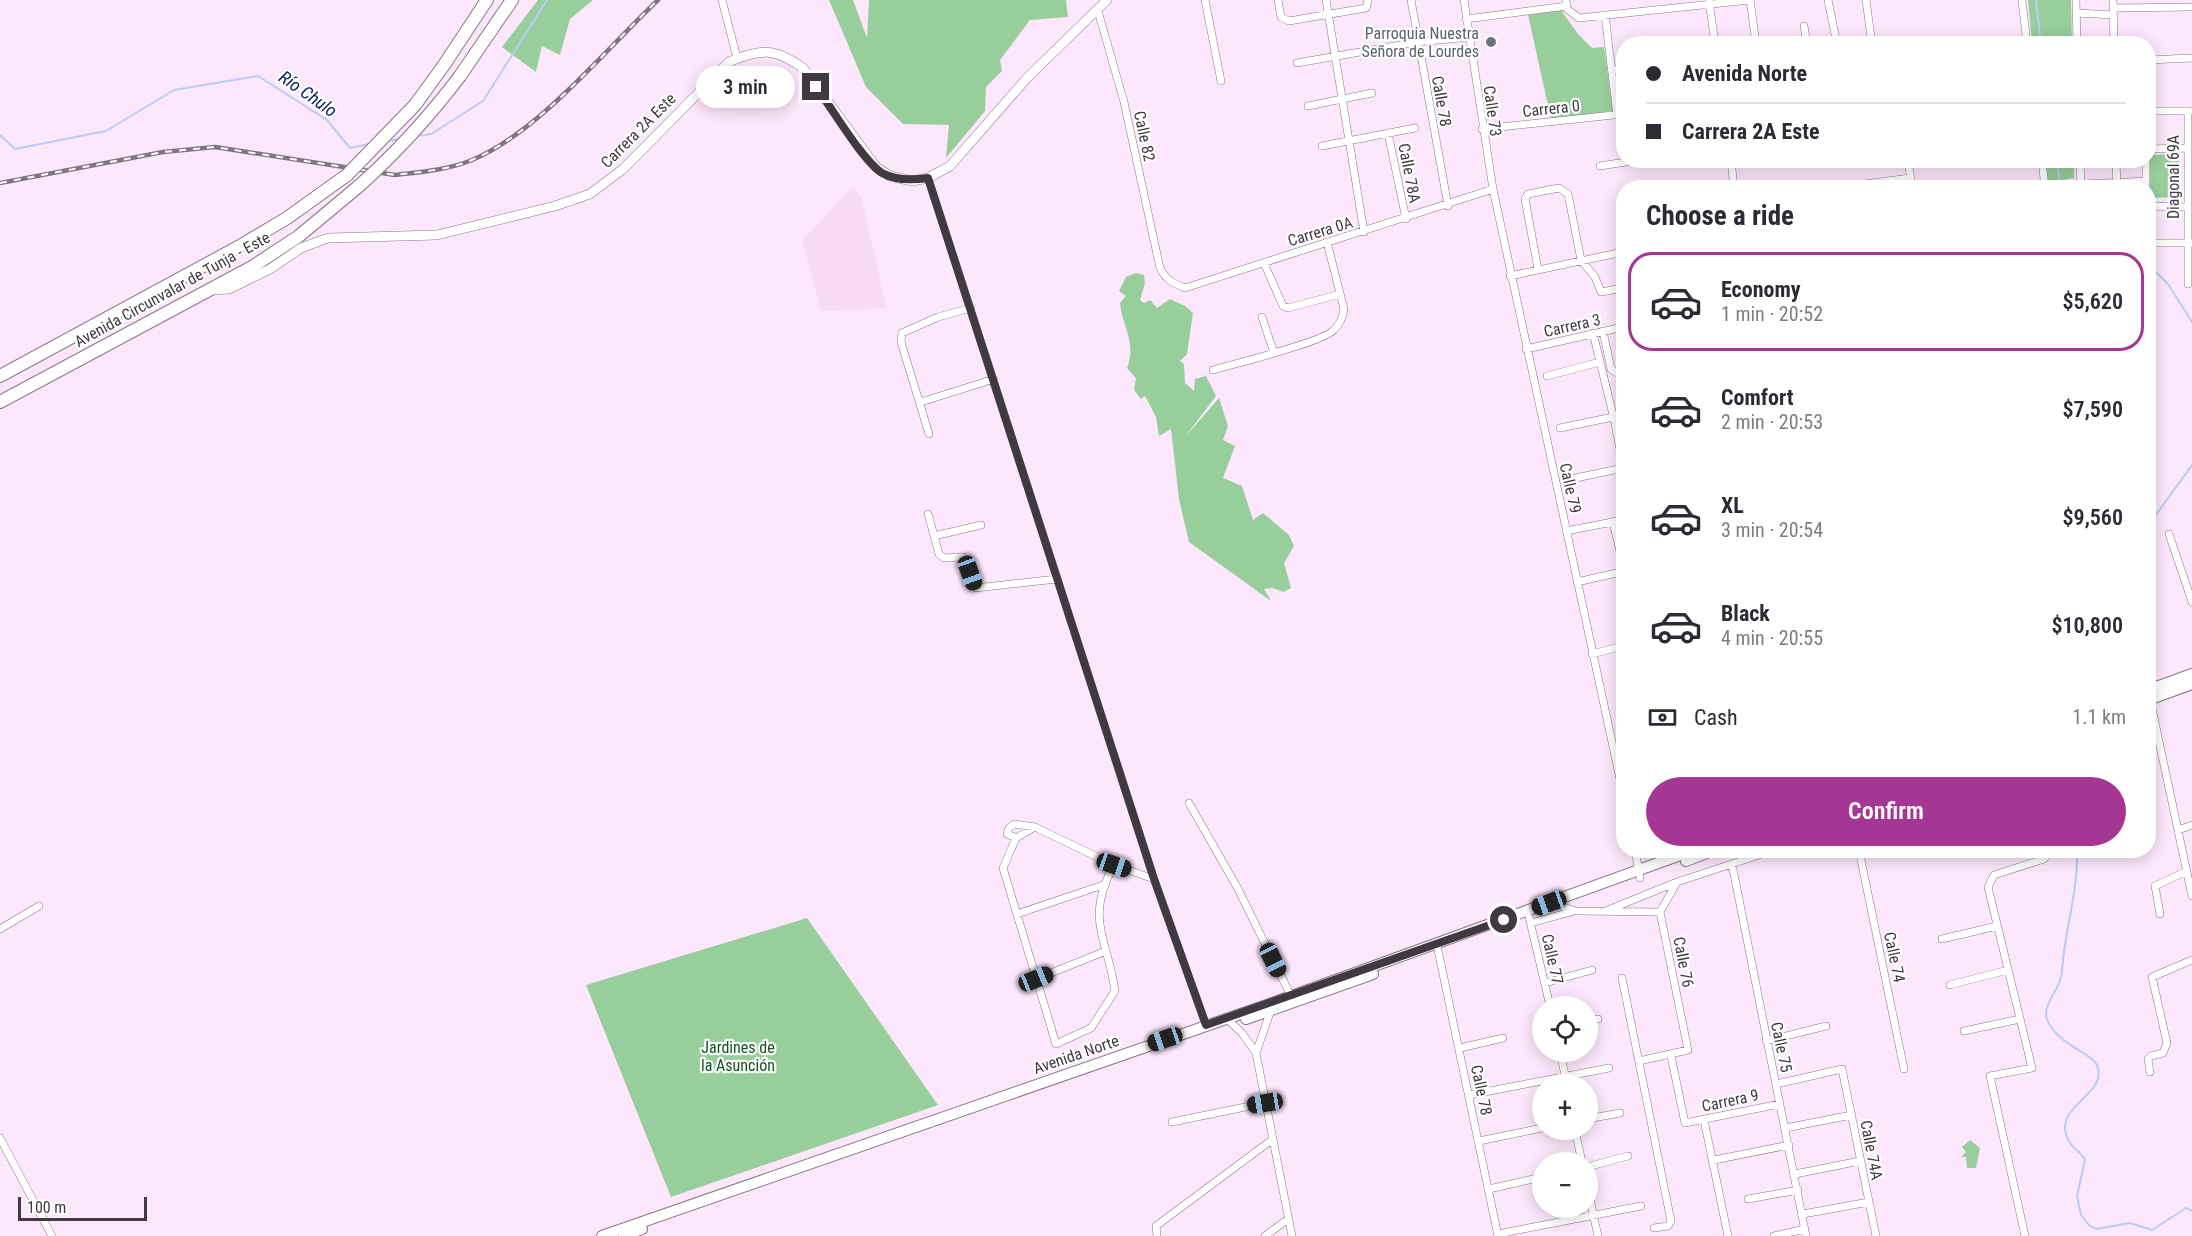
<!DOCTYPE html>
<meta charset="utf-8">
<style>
body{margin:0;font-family:"Roboto Condensed",sans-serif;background:#f2f2f3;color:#2b2b33;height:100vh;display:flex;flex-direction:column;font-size:22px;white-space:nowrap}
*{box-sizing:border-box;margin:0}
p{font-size:20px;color:#7c7c81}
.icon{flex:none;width:33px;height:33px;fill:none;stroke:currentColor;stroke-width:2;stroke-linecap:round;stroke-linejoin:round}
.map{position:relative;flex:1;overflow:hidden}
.sheet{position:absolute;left:1616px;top:180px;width:540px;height:678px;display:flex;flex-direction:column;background:#fff;border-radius:24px;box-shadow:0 3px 15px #0003}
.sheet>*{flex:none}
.banner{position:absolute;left:1616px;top:36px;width:540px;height:132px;border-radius:24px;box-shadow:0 3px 15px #0003;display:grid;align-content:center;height:132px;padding:0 30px;background:#fff}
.buttons{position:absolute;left:1532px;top:996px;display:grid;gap:12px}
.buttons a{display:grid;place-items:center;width:66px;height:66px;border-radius:50%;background:#fff;box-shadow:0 3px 15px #0003;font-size:30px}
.scale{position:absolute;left:18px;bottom:15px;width:129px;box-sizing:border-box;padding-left:6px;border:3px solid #413941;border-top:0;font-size:16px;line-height:21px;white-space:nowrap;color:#413941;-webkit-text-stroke:4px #fff;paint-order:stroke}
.end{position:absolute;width:27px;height:27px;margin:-14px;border:8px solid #413941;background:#fff;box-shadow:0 0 0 3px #fff}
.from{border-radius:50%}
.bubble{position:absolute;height:42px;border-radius:21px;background:#fff;box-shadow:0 3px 15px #0003;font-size:20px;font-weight:600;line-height:42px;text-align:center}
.car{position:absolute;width:18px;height:36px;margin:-18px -9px;border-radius:8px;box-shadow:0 0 4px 2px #0007;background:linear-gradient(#222 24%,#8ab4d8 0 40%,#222 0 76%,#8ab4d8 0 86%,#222 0)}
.banner b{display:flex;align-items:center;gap:21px;height:57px;font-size:22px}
.banner b+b{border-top:2px solid #e1e1e2}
.banner i{width:15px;height:15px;background:#2b2b33}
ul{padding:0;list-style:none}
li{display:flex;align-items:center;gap:18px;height:99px;margin:0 12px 9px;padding:0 18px;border:3px solid transparent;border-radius:24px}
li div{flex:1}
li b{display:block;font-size:22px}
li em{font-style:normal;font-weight:600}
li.on{border-color:#a63693}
li>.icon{width:54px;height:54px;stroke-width:1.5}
h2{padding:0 30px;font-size:27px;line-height:72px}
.pay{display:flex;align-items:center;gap:15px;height:66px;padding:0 30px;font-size:22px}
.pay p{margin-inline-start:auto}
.cta{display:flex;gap:12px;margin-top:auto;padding:12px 30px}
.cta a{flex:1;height:69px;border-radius:36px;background:#a63693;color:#fff;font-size:24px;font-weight:600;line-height:69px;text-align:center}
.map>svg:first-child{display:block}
.built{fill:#f7dbf6}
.green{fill:#98ce9b}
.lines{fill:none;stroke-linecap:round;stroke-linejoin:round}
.stream{stroke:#b8ccf4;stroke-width:2}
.street-casing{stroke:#8a7689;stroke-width:8}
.secondary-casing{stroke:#8a7689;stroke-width:10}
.primary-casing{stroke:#8a7689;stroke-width:12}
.highway-casing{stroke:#8a7689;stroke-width:14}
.street{stroke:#fff;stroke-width:7}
.secondary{stroke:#fff;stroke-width:9}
.primary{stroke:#fff;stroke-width:10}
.highway{stroke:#fff;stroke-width:12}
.rail-casing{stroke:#817481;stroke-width:4.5}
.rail{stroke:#fff;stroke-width:2;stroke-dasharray:7;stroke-linecap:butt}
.highway-bridge-casing{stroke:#8a7689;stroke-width:14;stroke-linecap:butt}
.highway-bridge{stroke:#fff;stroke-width:12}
.route{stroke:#413941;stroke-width:8}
.worship-dot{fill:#6b7280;stroke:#fff;stroke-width:2}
.labels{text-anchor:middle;stroke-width:4.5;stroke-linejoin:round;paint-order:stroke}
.worship-label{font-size:16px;fill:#5b616d;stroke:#fff;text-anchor:end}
.street-label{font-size:16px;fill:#413941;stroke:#fff}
.park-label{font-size:16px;fill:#10511c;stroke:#fff}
.water-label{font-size:18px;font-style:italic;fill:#09236c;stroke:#fff}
</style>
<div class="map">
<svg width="2192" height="1236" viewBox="0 0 2192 1236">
<rect width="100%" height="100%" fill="#fde7fc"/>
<!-- built -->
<path class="built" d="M 854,186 L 862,201 L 887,308 L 821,311 L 802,240 Z"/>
<!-- green -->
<path class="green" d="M 538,0 L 593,0 L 570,19 L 560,55 L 542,46 L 536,72 L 502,47 Z
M 829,0 L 853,0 L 867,38 L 869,0 L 1066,0 L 1068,17 L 1030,20 L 1000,60 L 1002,71 L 986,87 L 985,111 L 946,158 L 949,125 L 903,124 L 866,87 Z
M 2028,0 L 2071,0 L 2072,43 L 2032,43 Z
M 1561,10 L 1578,34 L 1592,48 L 1604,47 L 1613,112 L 1551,119 L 1528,15 Z
M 2178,154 L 2180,197 L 2150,198 L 2149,155 Z
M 2044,161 L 2074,161 L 2074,178 L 2046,183 Z
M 1136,273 L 1144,275 L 1145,283 L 1140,300 L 1144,303 L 1150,300 L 1157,308 L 1170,299 L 1185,306 L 1193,313 L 1187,354 L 1180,361 L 1184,364 L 1185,383 L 1194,391 L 1195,379 L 1206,376 L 1216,396 L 1185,437 L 1219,398 L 1228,426 L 1223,440 L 1235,446 L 1223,478 L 1242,486 L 1253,520 L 1263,513 L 1289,535 L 1294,546 L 1284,563 L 1291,588 L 1283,592 L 1273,588 L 1264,589 L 1271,601 L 1189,542 L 1179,499 L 1171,429 L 1159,436 L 1156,417 L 1145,396 L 1141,399 L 1134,390 L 1136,378 L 1127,368 C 1137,343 1122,326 1120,303 L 1126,296 L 1119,291 L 1126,277 Z
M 807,918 L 938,1105 L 671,1197 L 586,985 Z
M 1970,1140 L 1980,1148 L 1976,1168 L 1967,1168 L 1966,1157 L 1961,1157 L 1966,1152 L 1962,1147 Z"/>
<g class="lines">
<!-- stream -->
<path class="stream" d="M 2036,0 L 2041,44
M 0,135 L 15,149 L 106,131 L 174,90 L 258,76 L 327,120 L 350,148 L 370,144
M 417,136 L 431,134 L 483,101 L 547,0
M 387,141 L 400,139
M 2057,160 L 2060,185
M 2148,264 L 2168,284 L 2192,322
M 2148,526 L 2192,465
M 2148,557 L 2151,578 L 2148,617
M 2077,850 C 2078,883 2070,913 2065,945 C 2063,956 2063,967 2061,977 C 2059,990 2042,1005 2047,1019 C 2057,1046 2094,1052 2098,1068 C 2106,1097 2048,1107 2070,1143 C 2074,1149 2081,1152 2085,1160 L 2077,1196 L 2081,1215 L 2089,1225 L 2096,1229 L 2130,1223 L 2152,1230 L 2186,1208 L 2192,1211"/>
<defs>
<path id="street" d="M 722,0 L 737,58
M 1205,0 L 1221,81
M 1278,0 L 1281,17 L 1289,21 L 1366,8 L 1368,0
M 1326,0 L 1364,232
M 1411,0 L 1448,206
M 1464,0 L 1493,189 L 1623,793
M 1566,0 L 1567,9 L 1579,18 L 1750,0
M 1750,0 L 1755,36
M 1828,0 L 1837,44
M 1866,0 L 1872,44
M 2022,0 L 2027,44
M 2076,0 L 2077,44
M 2113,0 L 2114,44
M 1709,1 L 1715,44
M 2113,8 L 2192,7
M 1098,11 L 1124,102 L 1160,268 C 1166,280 1173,283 1185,288 L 1493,189
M 2076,13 L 2113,15
M 1605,15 L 1617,115
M 1466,19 L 1567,6
M 1804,26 L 1807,44
M 2148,60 L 2192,58
M 1297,63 L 1417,42 L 1470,37
M 1612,70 L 1623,69
M 1308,106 L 1372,93
M 2148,111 L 2189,111
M 1482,129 L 1623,114
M 1388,133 L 1406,219
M 1322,146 L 1415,128
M 2148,149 L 2187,148
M 1731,160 L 1734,188
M 1908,160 L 1912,188
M 2042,160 L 2045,188
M 2080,160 L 2081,188
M 2116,160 L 2117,188
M 1600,166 L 1639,160
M 928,178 L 1154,879 L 1206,1025
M 2045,186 L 2146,181
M 1835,188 L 1910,178
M 2146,188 L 2146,160
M 2148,206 L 2186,207
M 2148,243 L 2192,243
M 1264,263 L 1283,306 L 1288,308 L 1340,294
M 1538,269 L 1525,199 L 1528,194 L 1559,188 L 1568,194 L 1581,260 L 1595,277 L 1601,292 L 1623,288
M 1510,276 L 1623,252
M 2188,284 L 2188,111
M 1262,317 L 1274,353
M 1603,331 L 1611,369 L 1617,373 L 1623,372
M 1593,333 L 1615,423 L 1623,421
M 1526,349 L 1623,327
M 1213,370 C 1234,364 1323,342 1334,330 C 1340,324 1343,317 1344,309 L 1327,242
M 1547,376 L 1600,362
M 921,402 L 994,379
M 1615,423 L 1623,465
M 1560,428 L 1613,417
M 929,434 L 901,342 L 902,333 L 938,317 L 971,308
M 1571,479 L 1623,468
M 928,514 L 939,554 L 944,558 L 963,557 L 976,588 L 1057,579
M 1613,522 L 1623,564
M 1566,531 L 1623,520
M 2169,534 L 2192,602
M 934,536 L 981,525
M 1577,582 L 1616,573
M 1592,654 L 1623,646
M 2150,699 L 2192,896
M 1189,803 L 1237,887 L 1291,996
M 1035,827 L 1016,838 L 1007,834 L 1009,828 L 1014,824 L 1035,827 L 1114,865 L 1154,879
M 2178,830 L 2192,825
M 1016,838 L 1003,868 L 1056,1044 L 1091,1028 L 1115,991 C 1108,939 1084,919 1114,865
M 1635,850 L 1640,878
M 1859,850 L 1904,1069
M 1732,864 L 1806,1236
M 1560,906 L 1576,911 L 1660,912
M 1608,910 L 1677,882 L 1774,850
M 1017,914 L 1103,885
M 2160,914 L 2155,886 L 2187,871
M 1529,917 L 1550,1006
M 1531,923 L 1574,911
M 0,929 L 39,906
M 1942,939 L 1997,926
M 1438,950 L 1498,1236
M 1622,978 L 1671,1221 L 1668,1226 L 1654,1228
M 1036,979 L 1106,951
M 1545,983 L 1592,970
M 1950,985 L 2008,970
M 1226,1018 L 1242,1033 L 1256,1053 L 1292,1236
M 1587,1021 L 1598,1019
M 1964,1031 L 2020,1019
M 1766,1041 L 1826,1026
M 1460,1048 L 1503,1038
M 1560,1052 L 1567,1084
M 1256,1053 L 1271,1010
M 1671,1056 L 1685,1123 L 1780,1104
M 1639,1061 L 1688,1050 L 1660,912 L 1677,882
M 2150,1072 L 2148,1059 L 2151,1056 L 2163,1053 L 2167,1043 L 2152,977 L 2192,960
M 1776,1084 L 1842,1069 L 1876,1236
M 1469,1095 L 1609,1068
M 1587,1119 L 1620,1113
M 1704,1120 L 1728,1236
M 1172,1122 L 1265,1103
M 1785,1128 L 1852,1115
M 1575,1130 L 1582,1162
M 0,1138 L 52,1236
M 1479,1141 L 1542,1128
M 1714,1160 L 1789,1145
M 1587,1167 L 1628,1156
M 1795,1174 L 1860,1161
M 1587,1186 L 1598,1236
M 1489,1189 L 1542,1177
M 1748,1199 L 1798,1190
M 1803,1214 L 1869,1202
M 1498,1234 L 1641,1206
M 1157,1236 L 1156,1226 L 1273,1139
M 1265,1236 L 1288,1219
M 1774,1236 L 1805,1229
M 2025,1236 L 1990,1076 L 2032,1068 L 1988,887 L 1994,875 L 2044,859 L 2050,850"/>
<path id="secondary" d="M 210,290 L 229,289 L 270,269 L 301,248 L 328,238 L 437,235 L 555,206 L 590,194 L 623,169 L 729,62 C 760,48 775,48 803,68 L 876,167 L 890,176 L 912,181 L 928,178 L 950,166 L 1027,78 L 1107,0"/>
<path id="primary" d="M 2148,690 L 2192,674
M 2148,700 L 2192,684
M 1686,861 L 1714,850
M 1246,1019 L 1373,974
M 602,1236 L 1275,1002 L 1694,850
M 624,1236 L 642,1229"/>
<path id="highway" d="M 444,65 L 487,0
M 460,76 L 512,0
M 0,376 L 240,246 L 287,218 L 347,175
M 0,402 L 252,267 L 299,236 L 359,186"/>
</defs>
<!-- street casing -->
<use href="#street" class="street-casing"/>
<!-- secondary casing -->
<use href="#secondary" class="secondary-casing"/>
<!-- primary casing -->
<use href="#primary" class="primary-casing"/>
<!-- highway casing -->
<use href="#highway" class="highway-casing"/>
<!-- street -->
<use href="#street" class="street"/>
<!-- secondary -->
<use href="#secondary" class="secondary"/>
<!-- primary -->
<use href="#primary" class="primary"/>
<!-- highway -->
<use href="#highway" class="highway"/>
<defs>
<path id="rail" d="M 0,183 L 163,152 L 215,147 L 395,175 C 420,172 448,170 472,160 C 539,132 604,51 658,0"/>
</defs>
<!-- rail casing -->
<use href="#rail" class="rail-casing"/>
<!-- rail -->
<use href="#rail" class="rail"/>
<defs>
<path id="highway-bridge" d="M 347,175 L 415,105 L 444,65
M 359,186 C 397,152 429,117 460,76"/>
</defs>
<!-- highway-bridge casing -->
<use href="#highway-bridge" class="highway-bridge-casing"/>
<!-- highway-bridge -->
<use href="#highway-bridge" class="highway-bridge"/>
</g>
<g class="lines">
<!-- route -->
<path class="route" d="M 816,87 C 832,108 862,160 882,173 C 896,181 914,180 928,178 L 1154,879 L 1206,1025 L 1504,920"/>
</g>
<!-- markers -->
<circle class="worship-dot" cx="1491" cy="42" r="6"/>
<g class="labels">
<!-- worship labels -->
<g class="worship-label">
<text x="1479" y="39">Parroquia Nuestra<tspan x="1479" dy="18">Señora de Lourdes</tspan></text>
</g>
<!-- street labels -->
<g class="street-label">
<text transform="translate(1442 101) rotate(80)" y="6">Calle 78</text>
<text transform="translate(1551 108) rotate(-6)" y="6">Carrera 0</text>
<text transform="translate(1493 111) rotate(82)" y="6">Calle 73</text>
<text transform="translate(638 130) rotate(-45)" y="6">Carrera 2A Este</text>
<text transform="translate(1145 136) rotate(78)" y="6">Calle 82</text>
<text transform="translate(1410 173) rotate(79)" y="6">Calle 78A</text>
<text transform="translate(2173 177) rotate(-90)" y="6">Diagonal 69A</text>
<text transform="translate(1320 231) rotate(-17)" y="6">Carrera 0A</text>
<text transform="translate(172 289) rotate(-29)" y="6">Avenida Circunvalar de Tunja - Este</text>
<text transform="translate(1572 325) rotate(-13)" y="6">Carrera 3</text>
<text transform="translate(1571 488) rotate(77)" y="6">Calle 79</text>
<text transform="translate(1895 957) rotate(78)" y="6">Calle 74</text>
<text transform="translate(1553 959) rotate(77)" y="6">Calle 77</text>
<text transform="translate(1684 962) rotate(79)" y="6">Calle 76</text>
<text transform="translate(1782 1047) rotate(78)" y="6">Calle 75</text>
<text transform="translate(1076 1054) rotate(-19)" y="6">Avenida Norte</text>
<text transform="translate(1482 1090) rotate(78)" y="6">Calle 78</text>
<text transform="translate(1730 1100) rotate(-12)" y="6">Carrera 9</text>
<text transform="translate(1872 1150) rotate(79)" y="6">Calle 74A</text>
</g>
<!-- park labels -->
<g class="park-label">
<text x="738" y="1053">Jardines de<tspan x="738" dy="18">la Asunción</tspan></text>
</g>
<!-- water labels -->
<g class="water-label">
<text transform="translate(308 94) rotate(35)" y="6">Río Chulo</text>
</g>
</g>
</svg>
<div class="buttons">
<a><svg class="icon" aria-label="locate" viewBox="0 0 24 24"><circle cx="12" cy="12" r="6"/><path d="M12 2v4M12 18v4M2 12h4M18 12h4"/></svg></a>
<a>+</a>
<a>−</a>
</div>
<div class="scale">100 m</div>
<i class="end from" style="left:1504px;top:920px"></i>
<i class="end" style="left:816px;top:87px"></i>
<div class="bubble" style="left:696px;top:66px;width:99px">3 min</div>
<i class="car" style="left:970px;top:573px;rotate:160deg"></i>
<i class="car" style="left:1114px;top:865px;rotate:109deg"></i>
<i class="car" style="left:1549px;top:903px;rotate:250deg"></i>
<i class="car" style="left:1273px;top:960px;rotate:154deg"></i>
<i class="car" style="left:1036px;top:979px;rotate:68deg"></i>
<i class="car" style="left:1165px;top:1039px;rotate:251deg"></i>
<i class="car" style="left:1265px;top:1103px;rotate:261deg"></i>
<div class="banner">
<b><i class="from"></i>Avenida Norte</b>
<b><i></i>Carrera 2A Este</b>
</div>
<section class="sheet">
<h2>Choose a ride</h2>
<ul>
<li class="on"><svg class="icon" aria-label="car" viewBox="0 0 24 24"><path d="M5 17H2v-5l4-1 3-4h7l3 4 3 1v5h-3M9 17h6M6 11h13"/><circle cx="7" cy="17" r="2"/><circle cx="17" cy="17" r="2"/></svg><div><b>Economy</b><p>1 min · 20:52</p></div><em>$5,620</em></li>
<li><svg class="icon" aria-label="car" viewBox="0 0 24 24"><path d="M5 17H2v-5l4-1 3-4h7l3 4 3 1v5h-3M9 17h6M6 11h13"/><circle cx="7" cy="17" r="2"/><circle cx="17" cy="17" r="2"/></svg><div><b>Comfort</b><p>2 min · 20:53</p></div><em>$7,590</em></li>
<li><svg class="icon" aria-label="car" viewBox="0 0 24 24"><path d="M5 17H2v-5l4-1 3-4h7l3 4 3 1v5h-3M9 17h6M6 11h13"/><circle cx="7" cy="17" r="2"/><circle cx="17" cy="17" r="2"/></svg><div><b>XL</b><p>3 min · 20:54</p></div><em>$9,560</em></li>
<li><svg class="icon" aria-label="car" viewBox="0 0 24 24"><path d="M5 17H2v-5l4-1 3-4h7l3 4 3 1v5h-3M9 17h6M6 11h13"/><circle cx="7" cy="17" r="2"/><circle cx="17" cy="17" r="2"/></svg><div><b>Black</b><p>4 min · 20:55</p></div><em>$10,800</em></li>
</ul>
<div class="pay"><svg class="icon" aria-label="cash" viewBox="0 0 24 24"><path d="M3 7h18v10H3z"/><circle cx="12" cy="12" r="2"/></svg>Cash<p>1.1 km</p></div>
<div class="cta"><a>Confirm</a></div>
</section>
</div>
